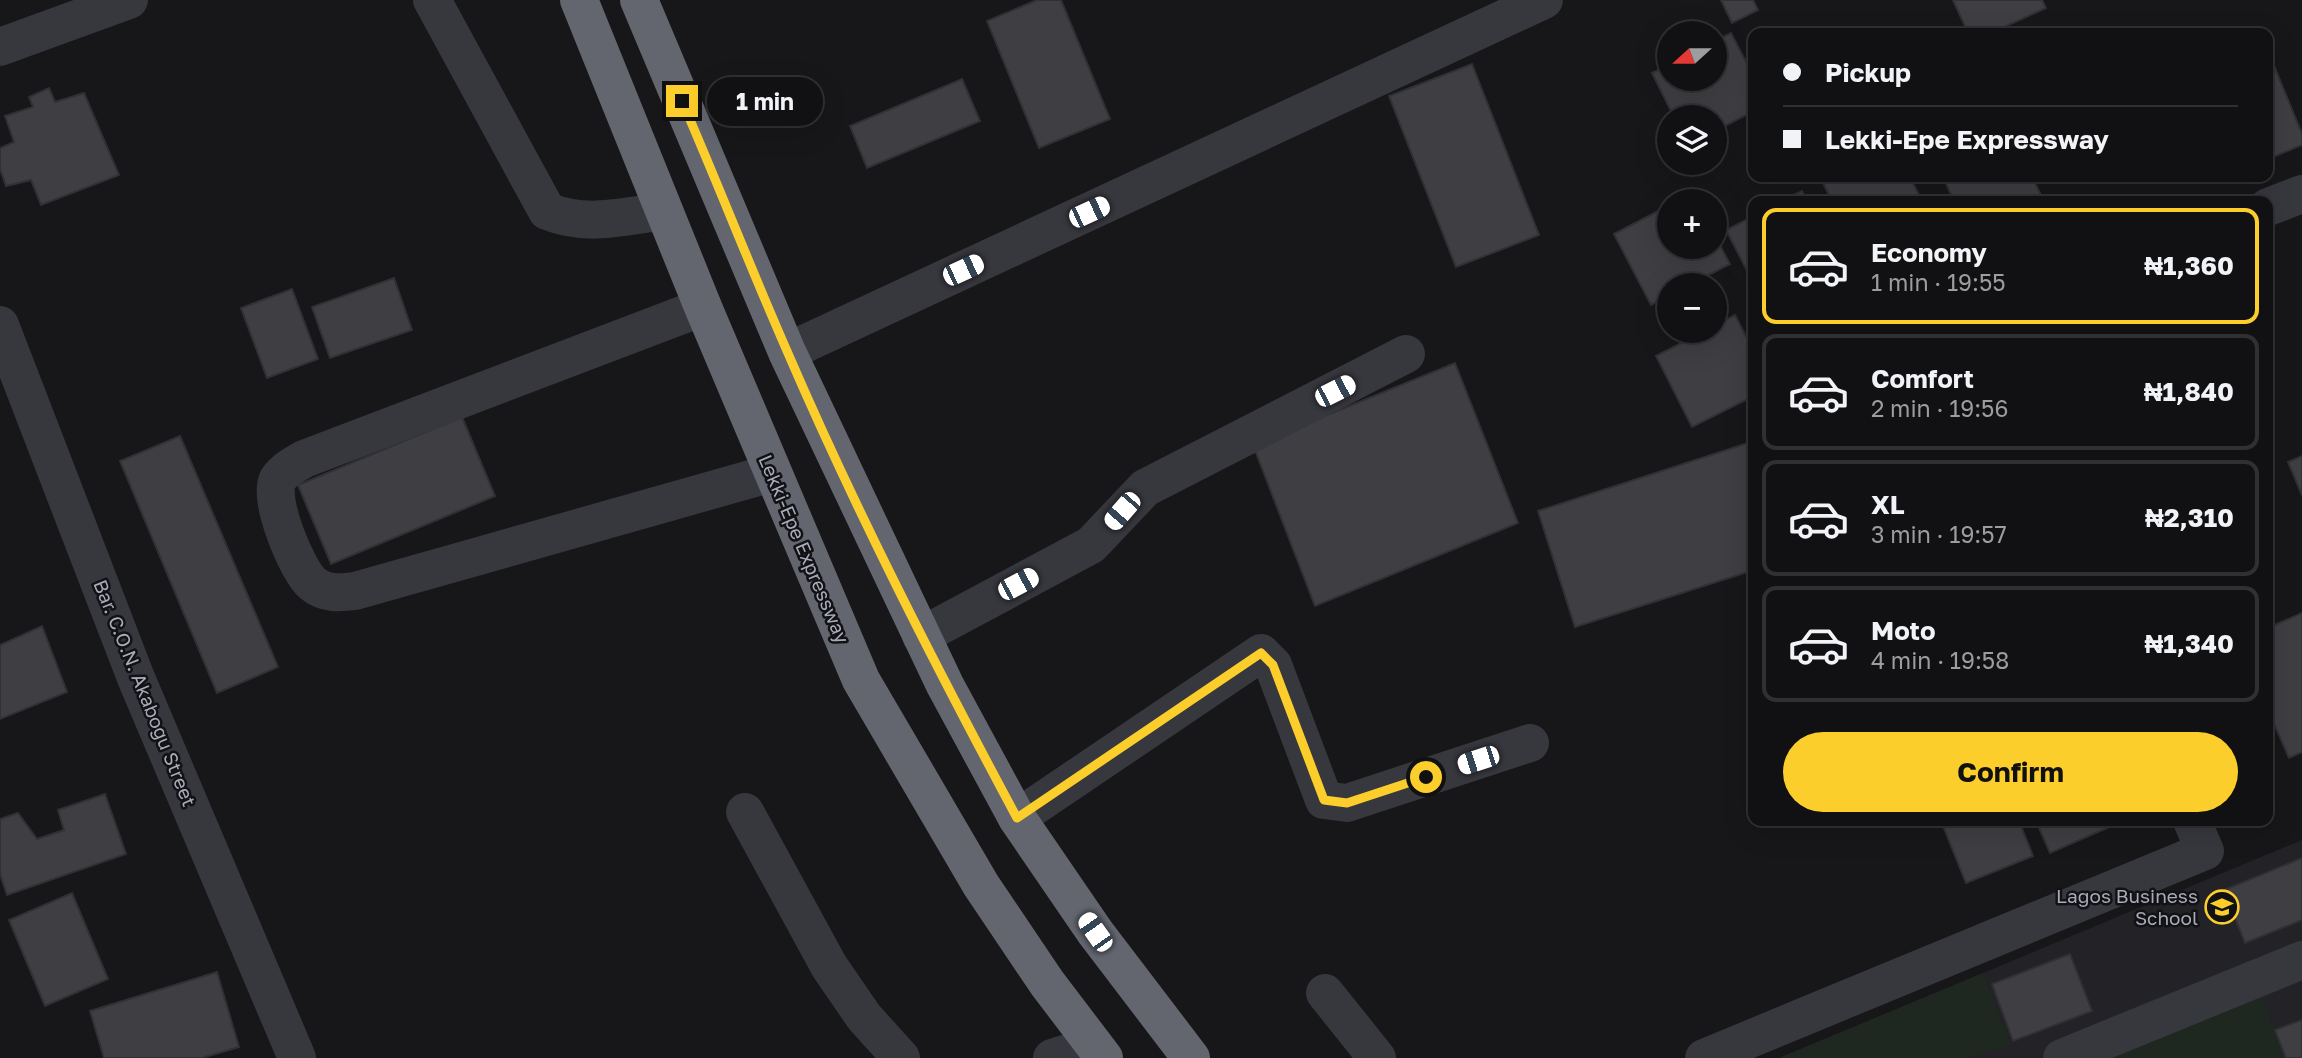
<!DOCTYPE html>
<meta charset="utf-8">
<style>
body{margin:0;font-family:"Golos Text",sans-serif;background:#1a191b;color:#f1f3f6;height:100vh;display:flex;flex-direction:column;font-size:26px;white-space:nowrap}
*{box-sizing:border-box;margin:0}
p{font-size:23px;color:#9c9d9f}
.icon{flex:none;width:38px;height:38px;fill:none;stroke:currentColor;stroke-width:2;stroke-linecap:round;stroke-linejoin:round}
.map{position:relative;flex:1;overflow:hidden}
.sheet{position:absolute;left:1748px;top:196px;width:525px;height:630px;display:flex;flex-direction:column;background:#111012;border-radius:14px;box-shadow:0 7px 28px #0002,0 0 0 2px #303032}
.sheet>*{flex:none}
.hud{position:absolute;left:1748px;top:28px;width:525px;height:154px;border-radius:14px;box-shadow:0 7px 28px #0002,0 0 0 2px #303032;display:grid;align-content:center;height:154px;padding:0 35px;background:#111012}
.needle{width:46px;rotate:249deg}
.fabs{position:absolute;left:1657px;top:21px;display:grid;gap:14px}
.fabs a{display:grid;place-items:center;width:70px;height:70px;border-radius:50%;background:#111012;box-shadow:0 7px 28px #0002,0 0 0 2px #303032;font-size:35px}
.end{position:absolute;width:32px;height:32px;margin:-16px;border:9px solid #fcce2b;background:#111;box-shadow:0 0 0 4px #111}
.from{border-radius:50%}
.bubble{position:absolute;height:49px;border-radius:24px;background:#111012;box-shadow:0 7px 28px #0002,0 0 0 2px #303032;font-size:23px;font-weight:700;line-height:49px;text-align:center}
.car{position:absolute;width:21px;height:42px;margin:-21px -10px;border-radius:9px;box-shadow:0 0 5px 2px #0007;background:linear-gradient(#fff 24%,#345 0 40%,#fff 0 76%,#345 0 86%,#fff 0)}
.hud b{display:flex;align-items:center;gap:24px;height:66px;font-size:26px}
.hud b+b{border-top:2px solid #303032}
.hud i{width:18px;height:18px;background:#f1f3f6}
ul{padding:12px 0 0;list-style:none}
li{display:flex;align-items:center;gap:21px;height:116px;margin:0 14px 10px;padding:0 21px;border:4px solid #303032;border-radius:14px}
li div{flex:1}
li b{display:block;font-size:26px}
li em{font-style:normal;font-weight:700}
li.selected{border-color:#fcce2b}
li>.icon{width:63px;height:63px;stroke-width:1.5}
.primary-button{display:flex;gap:14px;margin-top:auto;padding:14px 35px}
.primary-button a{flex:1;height:80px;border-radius:42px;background:#fcce2b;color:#111;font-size:28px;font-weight:700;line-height:80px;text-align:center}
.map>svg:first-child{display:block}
.built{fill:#232226}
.green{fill:#1e2720}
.building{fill:#3e3e43;stroke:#313035;stroke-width:2}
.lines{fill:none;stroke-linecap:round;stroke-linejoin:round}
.minor{stroke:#37373e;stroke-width:38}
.highway{stroke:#63656f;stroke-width:38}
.route{stroke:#fcce2b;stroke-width:9}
.labels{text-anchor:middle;stroke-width:5;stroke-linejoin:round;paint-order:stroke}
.street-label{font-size:19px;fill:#a8abb9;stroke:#121114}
.poi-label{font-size:19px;fill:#a8abb9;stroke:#121114;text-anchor:end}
</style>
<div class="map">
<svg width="2302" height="1058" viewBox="0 0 2302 1058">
<rect width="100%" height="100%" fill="#171618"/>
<!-- built -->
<path class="built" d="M 2302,840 L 2302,1058 L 1779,1058 L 1983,973 Z"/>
<!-- green -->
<path class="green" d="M 1983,973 L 2012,1046 L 1963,1058 L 1779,1058 Z
M 2261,996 L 2286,1058 L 2110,1058 Z"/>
<!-- building -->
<path class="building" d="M 1037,0 L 1061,0 L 1110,119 L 1039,148 L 987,21 Z
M 1721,0 L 1753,0 L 1758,10 L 1732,23 Z
M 1953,0 L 2042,0 L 2046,8 L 1991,33 L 1968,33 Z
M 1731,33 L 1754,77 L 1754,111 L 1715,131 L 1715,117 L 1674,117 L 1652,73 L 1670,64 L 1670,79 L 1715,79 L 1715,41 Z
M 2268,51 L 2302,134 L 2302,145 L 2268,159 Z
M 1472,64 L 1539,235 L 1456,267 L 1389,96 Z
M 962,79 L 980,121 L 867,168 L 850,126 Z
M 49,88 L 55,102 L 84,93 L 119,175 L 41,205 L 31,180 L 6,186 L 0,169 L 0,148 L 14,142 L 5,116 L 33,107 L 29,97 Z
M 1820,177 L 1910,177 L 1922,201 L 1832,201 Z
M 1943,177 L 2032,177 L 2044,201 L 1954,201 Z
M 1802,191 L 1807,201 L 1781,201 Z
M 1670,205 L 1670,247 L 1715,247 L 1715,236 L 1730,264 L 1689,285 L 1670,285 L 1670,295 L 1651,305 L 1614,234 Z
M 1754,216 L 1754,284 L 1726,230 Z
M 394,278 L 412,330 L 330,358 L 312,307 Z
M 292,289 L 318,359 L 267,378 L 241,308 Z
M 1735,315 L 1754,352 L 1754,396 L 1692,427 L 1656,356 L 1705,331 L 1715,331 L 1715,325 Z
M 1455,363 L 1518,523 L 1315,606 L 1253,445 Z
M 462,417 L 495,496 L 331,564 L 298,485 Z
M 180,436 L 278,667 L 217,693 L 120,461 Z
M 1748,443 L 1754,460 L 1754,570 L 1575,627 L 1538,511 Z
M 2302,456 L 2302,495 L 2288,462 Z
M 2302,613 L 2302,752 L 2289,758 L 2268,710 L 2268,628 Z
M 42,626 L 67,692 L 0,719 L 0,645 Z
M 105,794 L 126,854 L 7,895 L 0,874 L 0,819 L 18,813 L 37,839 L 64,830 L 58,810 Z
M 1941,821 L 2019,821 L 2033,856 L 1966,883 Z
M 2036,821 L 2123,821 L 2050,853 Z
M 2302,858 L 2302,920 L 2245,943 L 2224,890 Z
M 72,893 L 108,979 L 45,1006 L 9,920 Z
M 2070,954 L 2092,1011 L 2013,1041 L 1992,984 Z
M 217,972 L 239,1047 L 202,1058 L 104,1058 L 90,1011 Z
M 2302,1020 L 2302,1058 L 2286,1058 L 2275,1030 Z"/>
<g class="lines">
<!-- minor -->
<path class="minor" d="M 432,0 L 547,211 C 586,227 623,217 664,211
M 0,47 L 129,0
M 2268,207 L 2302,194
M 703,307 L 304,459 C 295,464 284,470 278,479 C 267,498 297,571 313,584 C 325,594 340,593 355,591 L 772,473
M 0,325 L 136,678 L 297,1058
M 787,352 L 1544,0
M 921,636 L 1091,545 L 1145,488 L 1406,354
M 745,812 L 829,966 L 864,1017 L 901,1058
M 1017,818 L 1261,653 L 1273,665 L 1324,800 L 1347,803 L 1530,743
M 1325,993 L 1377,1058
M 1052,1058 L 1094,1045
M 1704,1058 L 2205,851 L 2192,821
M 2062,1058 L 2302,960"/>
<!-- highway -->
<path class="highway" d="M 579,0 L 703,307 L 861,680 L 981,885 L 1047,983 L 1104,1058
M 639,0 L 787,352 L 945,685 L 1017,818 L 1095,932 L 1191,1058"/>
</g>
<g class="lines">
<!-- route -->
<path class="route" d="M 682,101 C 718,184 751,269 787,351 C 856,511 935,665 1017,818 L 1261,653 L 1273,665 L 1324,800 L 1347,803 L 1426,777"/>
</g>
<!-- icons -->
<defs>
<symbol id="university-ring" viewBox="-11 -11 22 22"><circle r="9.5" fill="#121114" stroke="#fcce2b" stroke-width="1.5"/><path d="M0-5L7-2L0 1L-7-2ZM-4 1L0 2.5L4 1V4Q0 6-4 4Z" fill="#fcce2b"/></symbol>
</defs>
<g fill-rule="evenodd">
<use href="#university-ring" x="2203" y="888" width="38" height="38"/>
</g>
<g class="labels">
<!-- street labels -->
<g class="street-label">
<text transform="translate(804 549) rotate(67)" y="7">Lekki-Epe Expressway</text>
<text transform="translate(145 693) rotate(68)" y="7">Bar. C.O.N. Akabogu Street</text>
</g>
<!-- poi labels -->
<g class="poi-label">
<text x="2198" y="903">Lagos Business<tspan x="2198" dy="22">School</tspan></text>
</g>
</g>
</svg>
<div class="fabs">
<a><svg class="needle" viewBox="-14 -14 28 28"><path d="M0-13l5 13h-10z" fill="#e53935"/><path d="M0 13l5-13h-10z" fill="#9c9d9f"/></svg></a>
<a><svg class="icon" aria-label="layers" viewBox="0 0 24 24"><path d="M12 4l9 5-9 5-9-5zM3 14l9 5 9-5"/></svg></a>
<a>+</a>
<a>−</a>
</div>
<i class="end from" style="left:1426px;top:777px"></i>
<i class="end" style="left:682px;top:101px"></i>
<div class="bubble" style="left:707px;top:77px;width:116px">1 min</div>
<i class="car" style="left:1089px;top:212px;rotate:65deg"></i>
<i class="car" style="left:963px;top:270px;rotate:65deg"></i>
<i class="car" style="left:1335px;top:391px;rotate:63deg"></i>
<i class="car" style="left:1122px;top:511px;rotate:221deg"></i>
<i class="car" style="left:1018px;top:584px;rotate:62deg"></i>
<i class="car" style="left:1478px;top:760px;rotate:252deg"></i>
<i class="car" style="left:1095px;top:932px;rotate:325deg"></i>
<div class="hud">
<b><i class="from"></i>Pickup</b>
<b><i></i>Lekki-Epe Expressway</b>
</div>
<section class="sheet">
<ul>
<li class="selected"><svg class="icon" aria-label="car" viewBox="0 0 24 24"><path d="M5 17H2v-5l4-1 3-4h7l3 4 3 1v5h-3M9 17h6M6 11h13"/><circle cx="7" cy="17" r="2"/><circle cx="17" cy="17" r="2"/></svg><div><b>Economy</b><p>1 min · 19:55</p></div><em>₦1,360</em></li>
<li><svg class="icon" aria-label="car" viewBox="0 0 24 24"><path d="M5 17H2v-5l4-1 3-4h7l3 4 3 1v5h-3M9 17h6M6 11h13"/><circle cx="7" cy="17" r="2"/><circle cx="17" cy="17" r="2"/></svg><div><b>Comfort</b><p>2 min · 19:56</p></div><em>₦1,840</em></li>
<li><svg class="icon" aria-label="car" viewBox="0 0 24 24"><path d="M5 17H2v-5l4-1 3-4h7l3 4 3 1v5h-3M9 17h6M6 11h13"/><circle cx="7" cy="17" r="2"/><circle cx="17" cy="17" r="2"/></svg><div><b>XL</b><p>3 min · 19:57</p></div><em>₦2,310</em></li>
<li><svg class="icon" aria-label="car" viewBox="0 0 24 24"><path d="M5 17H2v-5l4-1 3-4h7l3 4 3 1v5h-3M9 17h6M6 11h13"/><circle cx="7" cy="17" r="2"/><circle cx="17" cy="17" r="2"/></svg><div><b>Moto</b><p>4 min · 19:58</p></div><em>₦1,340</em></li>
</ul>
<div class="primary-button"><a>Confirm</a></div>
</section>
</div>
